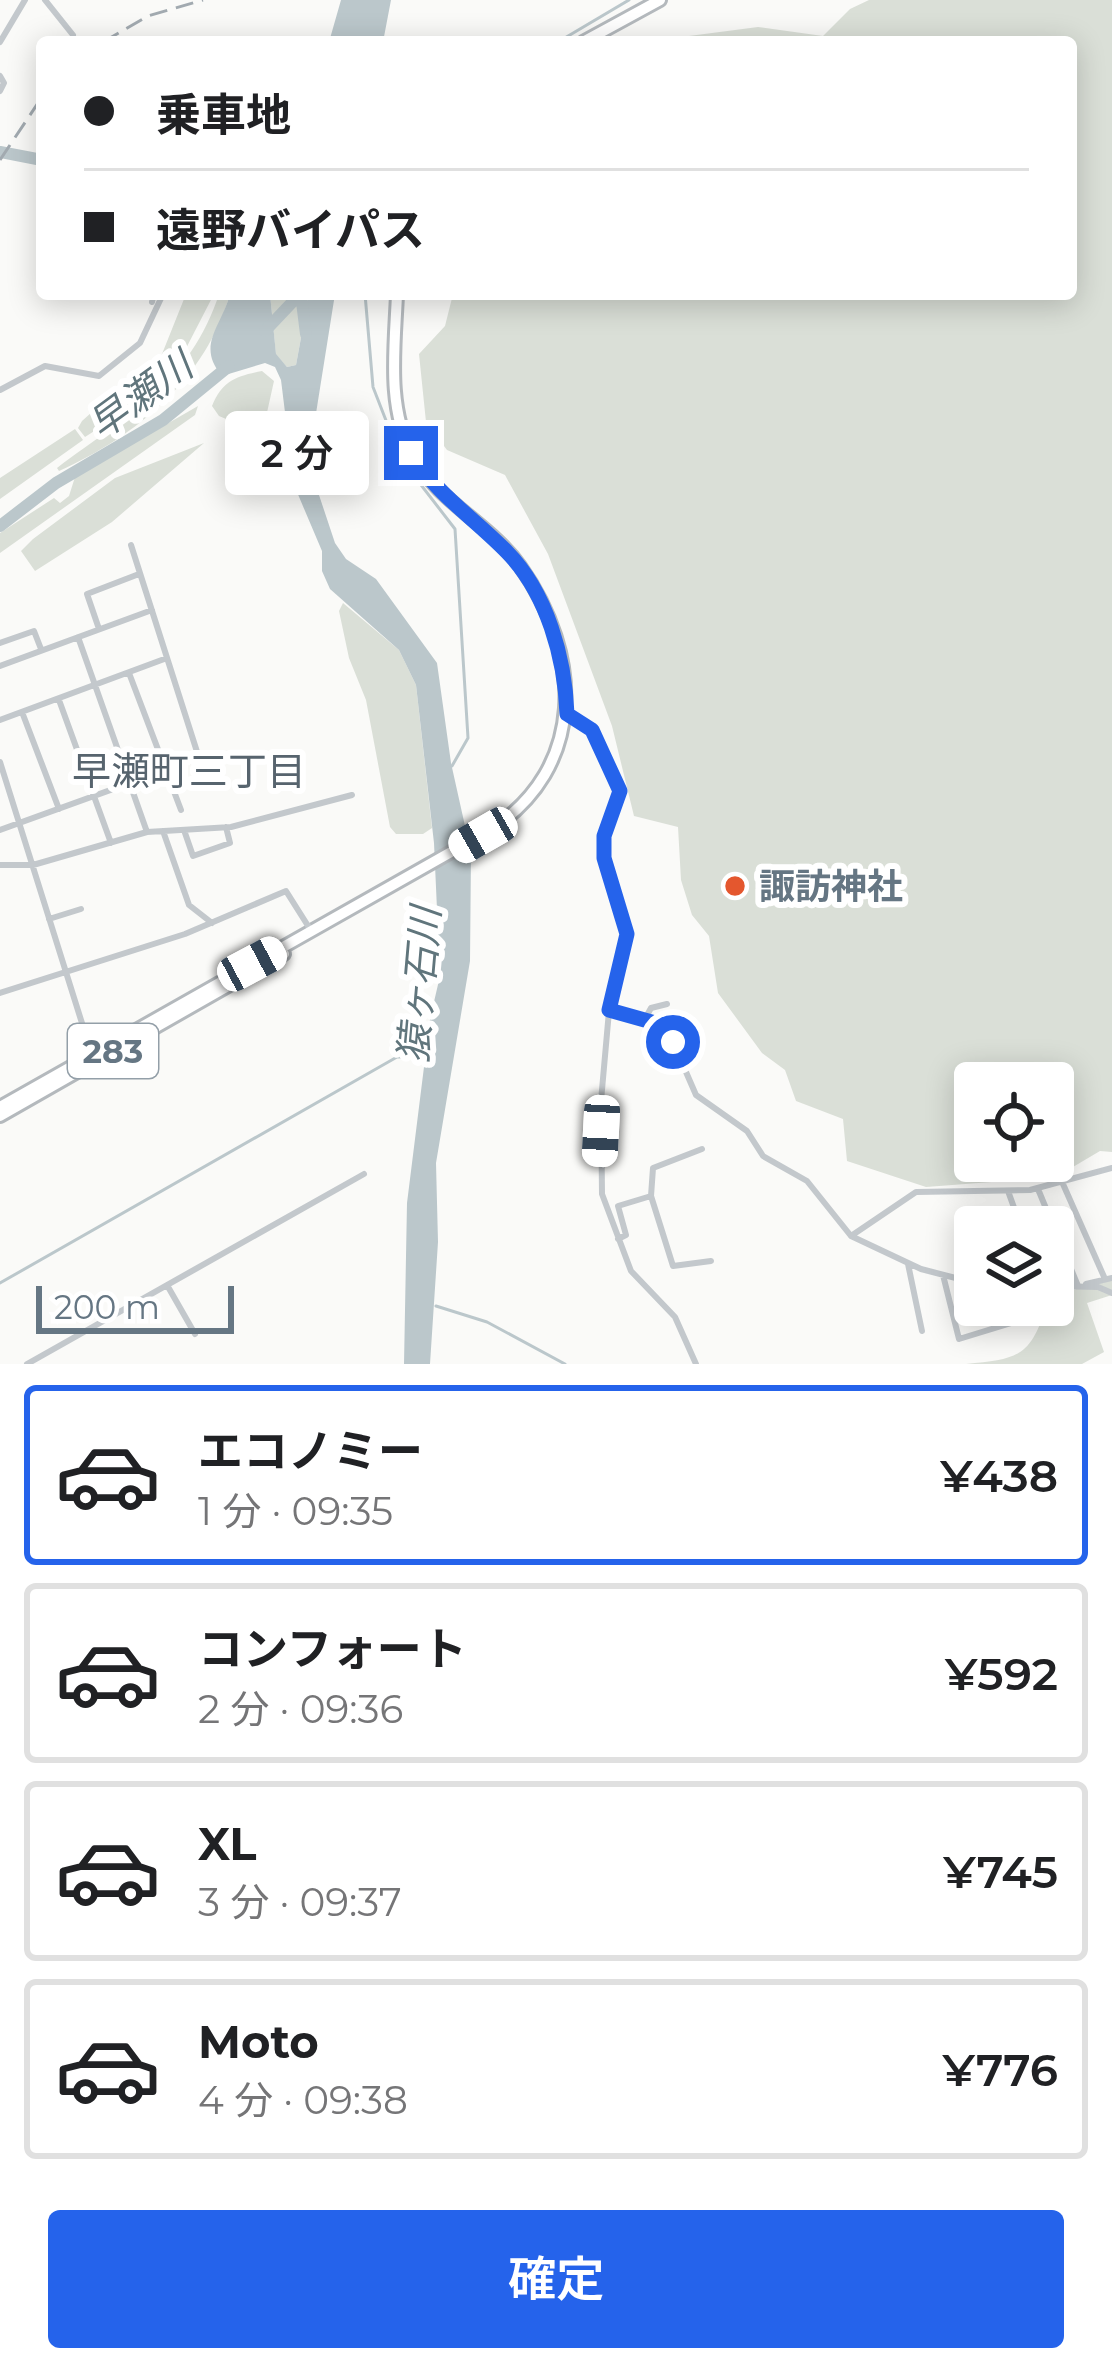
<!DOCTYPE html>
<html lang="ja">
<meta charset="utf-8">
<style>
body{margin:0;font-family:Montserrat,"Noto Sans JP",sans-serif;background:#f2f2f2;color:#202124;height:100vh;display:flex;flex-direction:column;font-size:45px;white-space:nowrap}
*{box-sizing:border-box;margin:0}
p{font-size:39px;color:#757577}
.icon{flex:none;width:66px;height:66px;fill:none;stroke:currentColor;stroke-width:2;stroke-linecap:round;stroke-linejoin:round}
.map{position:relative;height:1364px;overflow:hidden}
.details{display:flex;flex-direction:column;background:#fff;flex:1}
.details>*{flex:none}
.guide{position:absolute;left:36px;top:36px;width:1041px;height:264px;border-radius:12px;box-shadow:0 6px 30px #0003;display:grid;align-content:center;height:264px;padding:0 48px;background:#fff}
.controls{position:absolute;left:954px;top:1062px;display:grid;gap:24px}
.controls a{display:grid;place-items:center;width:120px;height:120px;border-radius:12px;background:#fff;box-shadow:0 6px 30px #0003;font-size:60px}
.scale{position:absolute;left:36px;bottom:30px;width:198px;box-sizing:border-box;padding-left:12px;border:6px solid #657683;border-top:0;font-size:33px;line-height:42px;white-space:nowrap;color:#657683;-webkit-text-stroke:9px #fff;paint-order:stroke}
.end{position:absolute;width:54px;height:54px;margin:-27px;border:15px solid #2563eb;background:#fff;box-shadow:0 0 0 6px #fff}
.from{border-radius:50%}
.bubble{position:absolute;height:84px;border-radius:12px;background:#fff;box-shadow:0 6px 30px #0003;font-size:39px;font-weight:600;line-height:84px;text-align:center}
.car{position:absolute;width:36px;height:72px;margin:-36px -18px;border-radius:15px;box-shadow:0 0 9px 3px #0007;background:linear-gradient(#fff 24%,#345 0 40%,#fff 0 76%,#345 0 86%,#fff 0)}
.guide b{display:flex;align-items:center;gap:42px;height:114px;font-size:45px}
.guide b+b{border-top:3px solid #e0e0e0}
.guide i{width:30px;height:30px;background:#202124}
ul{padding:21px 0 0;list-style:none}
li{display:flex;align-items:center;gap:36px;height:180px;margin:0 24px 18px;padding:0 24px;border:6px solid #e0e0e0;border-radius:12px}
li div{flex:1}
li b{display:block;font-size:45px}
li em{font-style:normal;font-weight:600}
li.current{border-color:#2563eb}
li>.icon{width:108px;height:108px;stroke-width:1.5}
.cta{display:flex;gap:24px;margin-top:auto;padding:24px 48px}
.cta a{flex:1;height:138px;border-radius:12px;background:#2563eb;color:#fff;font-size:48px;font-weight:600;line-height:138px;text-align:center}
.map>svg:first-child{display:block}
.green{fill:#dadfd7;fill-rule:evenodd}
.water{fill:#bbc7cb}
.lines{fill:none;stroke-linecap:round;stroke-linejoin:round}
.stream{stroke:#bbc7cb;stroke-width:3}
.river{stroke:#bbc7cb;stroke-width:12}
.trunk-casing{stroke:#b4b9bd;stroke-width:16}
.minor{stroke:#c3c8cc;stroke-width:6}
.trunk{stroke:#fff;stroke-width:10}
.rail{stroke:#a2aab0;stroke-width:3;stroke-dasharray:18 9;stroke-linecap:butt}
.route{stroke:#2563eb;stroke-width:15}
.poi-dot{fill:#e4572e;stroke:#fff;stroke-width:4.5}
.labels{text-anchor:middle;stroke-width:12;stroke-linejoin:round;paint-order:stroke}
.shield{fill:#fff;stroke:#939fa8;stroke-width:3}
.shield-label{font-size:33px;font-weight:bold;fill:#657683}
.poi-label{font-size:36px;font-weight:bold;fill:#657683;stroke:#fff;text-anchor:start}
.water-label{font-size:39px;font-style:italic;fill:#60757c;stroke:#fff}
.neighbourhood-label{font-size:39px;fill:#57646e;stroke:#fff}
</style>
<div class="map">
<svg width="1112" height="1364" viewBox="0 0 1112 1364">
<rect width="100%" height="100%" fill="#fafaf8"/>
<!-- green -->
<path class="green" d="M 869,0 L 1112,0 L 1112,1152 L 1100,1151 L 1056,1177 L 926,1187 L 847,1161 L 843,1119 L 796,1101 L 785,1070 L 762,1053 L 718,993 L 709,936 L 692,915 L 681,880 L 678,827 L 634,816 L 612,726 L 548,554 L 505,475 L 447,450 L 426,422 L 419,354 L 445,326 L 453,294 L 1071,294 L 1071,42 L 681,42 L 689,36 L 758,27 L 823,36 L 850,9 ZM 975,1083 L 1053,1083 L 1053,1161 L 975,1161 Z
M 186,294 L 214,294 L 180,360 L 165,373 L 158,364 Z
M 219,294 L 230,294 C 206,378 137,436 59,471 L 57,468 C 127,415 190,383 219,294 Z
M 270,294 L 309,294 L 296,365 L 287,367 L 276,355 Z
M 151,366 L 158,379 L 141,401 L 85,437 L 78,428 L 82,421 L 142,367 Z
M 262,371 L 274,381 L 266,417 L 243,426 L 219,416 L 212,406 C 222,381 236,376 262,371 Z
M 198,406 L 195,415 L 0,553 L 0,533 L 54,498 L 60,503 L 69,496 L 75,477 Z
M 75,429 L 83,440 L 0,499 L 0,478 Z
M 204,443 L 112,522 L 35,571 L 21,551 L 33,539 L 115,478 Z
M 343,603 L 399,650 L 416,685 L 432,828 L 423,834 L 396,834 L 390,827 L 366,700 L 349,658 L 339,611 Z
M 1112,1280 L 1112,1295 L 1087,1303 L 1104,1352 L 1082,1364 L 966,1364 C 1019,1359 1030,1357 1047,1305 L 1053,1305 L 1053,1295 Z"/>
<!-- water -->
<path class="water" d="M 341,0 L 391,0 L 383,42 L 329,42 Z
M 230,294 L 270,294 L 276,354 L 287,367 L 296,365 L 309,294 L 335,294 L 310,451 L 318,492 L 335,543 L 346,559 L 376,579 L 437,663 L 451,763 L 471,853 L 470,961 L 436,1163 L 438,1242 L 430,1364 L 404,1364 L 407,1203 L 430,1019 L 440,976 L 434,843 L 416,685 L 399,650 L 330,589 L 322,571 L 322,551 L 294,485 L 281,380 L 275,367 L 265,363 L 222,376 C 196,345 221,328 230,294 Z"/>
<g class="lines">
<!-- stream -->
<path class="stream" d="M 558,42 L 629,0
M 365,294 L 373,387 L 401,459 L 455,529 L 468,738 L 452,766
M 0,1283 L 397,1057 L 425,1057
M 436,1306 L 487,1322 L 565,1364"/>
<!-- river -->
<path class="river" d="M 0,152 L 42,160
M 301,294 L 306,334
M 265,331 L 300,294
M 0,526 L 56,483 L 163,420 L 229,366"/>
<defs>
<path id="trunk" d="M 583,42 L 660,0
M 0,1107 L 490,830 C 587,768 583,655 520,566 C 490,524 438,502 413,456 C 386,408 395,346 397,294
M 0,1116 L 284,954"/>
</defs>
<!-- trunk casing -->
<use href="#trunk" class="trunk-casing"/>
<!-- minor -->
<path class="minor" d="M 45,0 L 73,35
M 0,42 L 25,0
M 0,76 L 4,83 L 0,91
M 425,294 L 434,294
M 152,302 L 154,294
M 0,390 L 45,366 L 99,376 L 140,343 L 163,294
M 99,629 L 87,594 L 139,574
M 78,637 L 147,832
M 0,643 L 34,631 L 41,649
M 0,666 L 152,610
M 129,673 L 181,810
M 59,700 L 111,843
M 22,712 L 59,809
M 567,714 L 592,730 L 620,791 L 604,836 L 605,858 L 627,934 L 609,1011 L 601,1101 L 602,1194 L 631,1271 L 675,1317 L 696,1364
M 0,720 L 167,658
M 0,762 L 92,1055
M 0,830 L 199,758 L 131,545
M 184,830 L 193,856 L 230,843 L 226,827
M 163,831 L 189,905 L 212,923
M 0,865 L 33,865 L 147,832 L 231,827 L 352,795
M 49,919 L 81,909
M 0,993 L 185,934 L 286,891 L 310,929
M 609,1011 L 666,1026 L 696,1095 L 747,1131 L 763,1156 L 807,1181 L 851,1236 L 921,1269 L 975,1283
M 645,1019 L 651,1008 L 667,1004
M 1063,1184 L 1105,1279
M 1038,1189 L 1078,1286
M 1008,1191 L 1021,1227
M 651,1196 L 673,1266 L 711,1261
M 851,1236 L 916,1192 L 1030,1190 L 1112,1168
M 618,1239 L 626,1235 L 618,1206 L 651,1196 L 653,1168 L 702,1149
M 908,1264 L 922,1331
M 943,1275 L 959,1339 L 1024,1319 L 1037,1305
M 1086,1284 L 1112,1278
M 167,1285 L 195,1334
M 1053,1286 L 1098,1287 L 1112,1293
M 27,1364 L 364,1174"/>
<!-- trunk -->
<use href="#trunk" class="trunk"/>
<!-- rail -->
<path class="rail" d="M 103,42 L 148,16 L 203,0
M 0,160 L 42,97"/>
</g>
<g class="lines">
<!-- route -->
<path class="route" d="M 411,453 C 436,494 474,518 507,552 C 547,593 565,658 567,714 L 592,730 L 620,791 L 604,836 L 604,858 L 627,934 L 609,1010 L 666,1026 L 673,1042"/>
</g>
<!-- markers -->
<circle class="poi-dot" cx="735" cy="886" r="12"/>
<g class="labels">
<!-- shield labels -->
<rect class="shield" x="68" y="1024" width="90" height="54" rx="9"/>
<g class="shield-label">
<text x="113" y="1063">283</text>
</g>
<!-- poi labels -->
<g class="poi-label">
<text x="759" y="899">諏訪神社</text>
</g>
<!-- water labels -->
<g class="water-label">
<text transform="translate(140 395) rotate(-36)" y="14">早瀬川</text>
<text transform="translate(419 985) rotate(-85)" y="14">猿ヶ石川</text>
</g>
<!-- neighbourhood labels -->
<g class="neighbourhood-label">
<text x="189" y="785">早瀬町三丁目</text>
</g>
</g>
</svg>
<div class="controls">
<a><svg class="icon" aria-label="locate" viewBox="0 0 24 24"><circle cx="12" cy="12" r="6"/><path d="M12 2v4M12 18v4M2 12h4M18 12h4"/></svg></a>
<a><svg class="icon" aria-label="layers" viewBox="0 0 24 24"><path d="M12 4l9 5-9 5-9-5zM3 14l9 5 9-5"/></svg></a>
</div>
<div class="scale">200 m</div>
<i class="end from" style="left:673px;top:1042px"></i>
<i class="end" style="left:411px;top:453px"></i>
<div class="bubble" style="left:225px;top:411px;width:144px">2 分</div>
<i class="car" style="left:483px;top:835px;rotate:240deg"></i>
<i class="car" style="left:252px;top:964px;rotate:62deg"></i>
<i class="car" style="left:601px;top:1131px;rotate:183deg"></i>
<div class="guide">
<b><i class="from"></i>乗車地</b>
<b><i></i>遠野バイパス</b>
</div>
</div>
<section class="details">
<ul>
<li class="current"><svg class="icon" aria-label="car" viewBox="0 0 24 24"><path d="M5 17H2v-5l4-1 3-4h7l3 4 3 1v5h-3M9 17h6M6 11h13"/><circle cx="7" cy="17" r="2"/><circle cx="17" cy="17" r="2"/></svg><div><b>エコノミー</b><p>1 分 · 09:35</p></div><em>¥438</em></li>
<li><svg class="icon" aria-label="car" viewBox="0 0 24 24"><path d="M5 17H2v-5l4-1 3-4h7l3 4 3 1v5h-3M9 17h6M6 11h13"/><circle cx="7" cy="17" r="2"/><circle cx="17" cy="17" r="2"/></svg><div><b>コンフォート</b><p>2 分 · 09:36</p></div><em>¥592</em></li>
<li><svg class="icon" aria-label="car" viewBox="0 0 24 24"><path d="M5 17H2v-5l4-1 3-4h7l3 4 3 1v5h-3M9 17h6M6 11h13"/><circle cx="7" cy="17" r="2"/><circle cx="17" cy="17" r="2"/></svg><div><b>XL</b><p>3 分 · 09:37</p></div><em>¥745</em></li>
<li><svg class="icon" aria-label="car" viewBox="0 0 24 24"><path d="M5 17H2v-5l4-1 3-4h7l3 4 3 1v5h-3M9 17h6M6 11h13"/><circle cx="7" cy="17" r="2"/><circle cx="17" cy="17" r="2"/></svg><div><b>Moto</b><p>4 分 · 09:38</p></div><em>¥776</em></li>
</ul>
<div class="cta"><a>確定</a></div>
</section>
